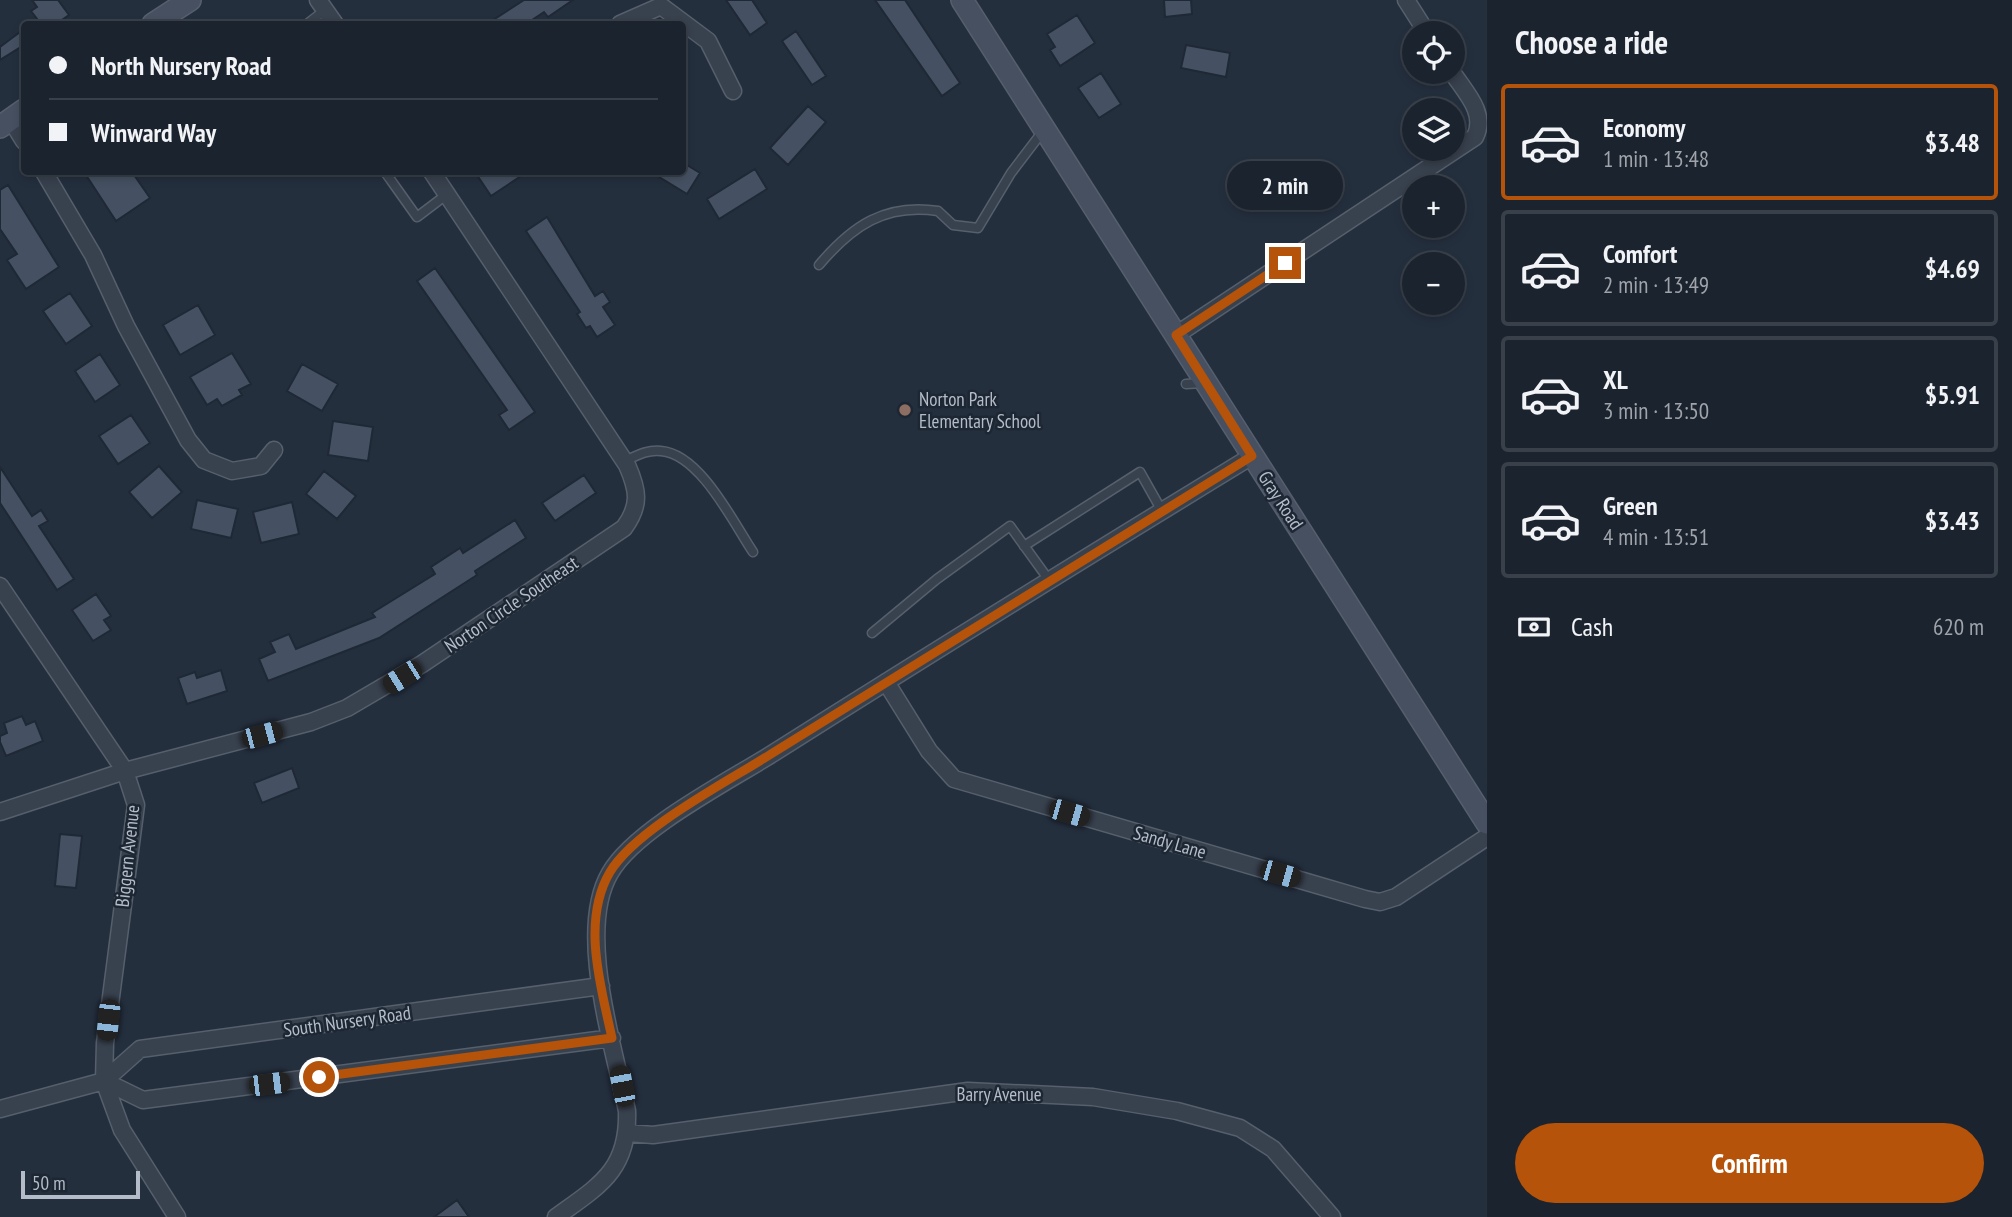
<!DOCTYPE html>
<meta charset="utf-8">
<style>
body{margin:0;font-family:"PT Sans Narrow",sans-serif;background:#242b36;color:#f1f3f6;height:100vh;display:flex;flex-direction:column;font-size:26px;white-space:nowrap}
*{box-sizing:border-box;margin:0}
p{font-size:23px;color:#a0a4aa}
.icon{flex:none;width:38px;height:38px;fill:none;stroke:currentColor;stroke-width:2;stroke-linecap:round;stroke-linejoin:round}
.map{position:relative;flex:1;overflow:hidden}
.panel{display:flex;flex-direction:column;background:#1b232e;width:525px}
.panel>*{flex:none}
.top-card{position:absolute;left:21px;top:21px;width:665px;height:154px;border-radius:7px;box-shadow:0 4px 10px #0003,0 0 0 2px #39404a;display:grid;align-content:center;height:154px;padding:0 28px;background:#1b232e}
.controls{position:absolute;left:1402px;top:21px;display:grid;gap:14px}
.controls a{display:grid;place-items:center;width:63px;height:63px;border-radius:50%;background:#1b232e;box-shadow:0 4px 10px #0003,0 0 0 2px #39404a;font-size:35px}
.scale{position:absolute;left:21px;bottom:18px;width:119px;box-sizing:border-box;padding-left:7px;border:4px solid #b4bcc9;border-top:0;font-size:19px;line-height:24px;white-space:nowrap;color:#b4bcc9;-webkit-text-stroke:5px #1d2633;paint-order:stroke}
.end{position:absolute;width:32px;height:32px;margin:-16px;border:9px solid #b45309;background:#fff;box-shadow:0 0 0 4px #fff}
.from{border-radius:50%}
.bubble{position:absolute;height:49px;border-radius:24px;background:#1b232e;box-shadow:0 4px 10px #0003,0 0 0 2px #39404a;font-size:23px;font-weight:700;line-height:49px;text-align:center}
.car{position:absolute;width:21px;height:42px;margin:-21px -10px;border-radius:9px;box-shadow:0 0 5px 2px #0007;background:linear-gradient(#222 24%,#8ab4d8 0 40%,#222 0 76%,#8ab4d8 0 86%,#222 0)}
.top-card b{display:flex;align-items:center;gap:24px;height:66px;font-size:26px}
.top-card b+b{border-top:2px solid #39404a}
.top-card i{width:18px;height:18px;background:#f1f3f6}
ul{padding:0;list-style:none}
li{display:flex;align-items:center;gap:21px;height:116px;margin:0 14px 10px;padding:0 14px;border:4px solid #39404a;border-radius:7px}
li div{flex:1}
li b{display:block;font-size:26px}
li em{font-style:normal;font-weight:700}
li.selected{border-color:#b45309}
li>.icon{width:63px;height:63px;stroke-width:1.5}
h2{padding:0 28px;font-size:32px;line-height:84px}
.pay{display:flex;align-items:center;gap:18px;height:77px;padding:0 28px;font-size:26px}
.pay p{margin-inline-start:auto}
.cta{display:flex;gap:14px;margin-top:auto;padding:14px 28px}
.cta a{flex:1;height:80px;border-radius:42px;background:#b45309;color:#fff;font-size:28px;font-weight:700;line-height:80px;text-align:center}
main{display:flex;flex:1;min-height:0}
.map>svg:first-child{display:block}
.building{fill:#455162;stroke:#1f2835;stroke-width:2}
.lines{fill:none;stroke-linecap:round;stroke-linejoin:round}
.lane-casing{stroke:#565f6c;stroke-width:11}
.street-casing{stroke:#565f6c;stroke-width:19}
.secondary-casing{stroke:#565f6c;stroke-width:24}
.lane{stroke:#38414e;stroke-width:8}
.street{stroke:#38414e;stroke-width:16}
.secondary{stroke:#465061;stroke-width:21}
.route{stroke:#b45309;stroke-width:9}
.education-dot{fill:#8d6e63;stroke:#1d2633;stroke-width:2.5}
.labels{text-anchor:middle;stroke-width:5;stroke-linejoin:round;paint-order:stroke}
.poi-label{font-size:19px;fill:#b4bcc9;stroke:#1d2633;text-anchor:start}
.street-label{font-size:19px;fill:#b4bcc9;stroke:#1d2633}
</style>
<main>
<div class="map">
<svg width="1487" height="1217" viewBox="0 0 1487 1217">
<rect width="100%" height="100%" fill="#242f3e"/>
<!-- building -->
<path class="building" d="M 32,0 L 58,0 L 69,15 L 56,24 L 41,24 L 31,11 L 37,7 Z
M 524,0 L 573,0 L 548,17 L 544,12 L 526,24 L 487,24 Z
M 726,0 L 752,0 L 767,23 L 750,35 Z
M 875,0 L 905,0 L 960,83 L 942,96 Z
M 1164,0 L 1191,0 L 1192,14 L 1165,17 Z
M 1077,15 L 1095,43 L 1060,66 L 1050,50 L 1055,47 L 1047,34 Z
M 24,29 L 24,45 L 0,60 L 0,47 Z
M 796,31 L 826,76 L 812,85 L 782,41 Z
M 1186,45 L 1230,53 L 1226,77 L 1181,68 Z
M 1101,73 L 1121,104 L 1099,118 L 1078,88 Z
M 808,106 L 826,122 L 788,165 L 770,148 Z
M 682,162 L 700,173 L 687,194 L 651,172 L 682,172 Z
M 755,169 L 767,189 L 719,219 L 707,199 Z
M 84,172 L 132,172 L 150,198 L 116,221 Z
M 475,172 L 527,172 L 491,196 Z
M 8,185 L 59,267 L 26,289 L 7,260 L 17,254 L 0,229 L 0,190 Z
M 547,217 L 595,296 L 603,291 L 610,302 L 603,307 L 615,325 L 597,337 L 590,326 L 586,328 L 577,314 L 580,312 L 526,231 Z
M 435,268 L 535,412 L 509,430 L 499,415 L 507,410 L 417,281 Z
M 70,293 L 92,326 L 66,344 L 43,311 Z
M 198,305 L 215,335 L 180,355 L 163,325 Z
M 232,353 L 251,384 L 239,390 L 242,395 L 222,406 L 217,399 L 207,405 L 190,377 Z
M 100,354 L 120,385 L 95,402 L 75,371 Z
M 302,364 L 338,384 L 322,411 L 287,391 Z
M 131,415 L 150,443 L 118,464 L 99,436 Z
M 333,421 L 373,427 L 368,461 L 328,455 Z
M 159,466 L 182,492 L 152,518 L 129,492 Z
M 0,467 L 32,516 L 41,510 L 48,521 L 39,526 L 74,579 L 57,590 L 0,503 Z
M 324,471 L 356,496 L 337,519 L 306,494 Z
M 584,475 L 596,493 L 555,521 L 542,503 Z
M 197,500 L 238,509 L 231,538 L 191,529 Z
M 292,502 L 299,534 L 261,543 L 253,512 Z
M 515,520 L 526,538 L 475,571 L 477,575 L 379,638 L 268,681 L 259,659 L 275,652 L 270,642 L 289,634 L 296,649 L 375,617 L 372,613 L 435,574 L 431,567 L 460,548 L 463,553 Z
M 96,594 L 111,616 L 104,620 L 111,630 L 93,641 L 72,610 Z
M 221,670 L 227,691 L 187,704 L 178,678 L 195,672 L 197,678 Z
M 22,716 L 26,725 L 35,721 L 43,741 L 6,756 L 0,742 L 0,736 L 7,733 L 4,723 Z
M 292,768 L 299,788 L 262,803 L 254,783 Z
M 60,834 L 82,836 L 76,888 L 55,886 Z
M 457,1200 L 469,1217 L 434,1217 Z"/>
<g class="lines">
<defs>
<path id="lane" d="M 307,24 L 325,10
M 385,172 L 417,217 L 446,195
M 819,265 C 852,226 885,203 938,211 L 953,225 L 978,228 L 1011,173 L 1043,131
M 1186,384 L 1203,383
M 625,461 C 636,456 648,449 661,451 C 700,454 733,522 753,552
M 1024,546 L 1140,472 L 1162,511
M 872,633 L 937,579 L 1010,526 L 1049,580"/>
<path id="street" d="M 318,0 L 335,24
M 1406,0 L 1427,33
M 620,24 L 661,6 L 708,41 L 733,91
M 11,120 L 24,141
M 44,172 L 93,255 L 126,326 L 188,440 L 204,460 L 232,471 L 261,466 L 274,450
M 1176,335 L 1475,137 C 1487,113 1465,92 1452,72
M 0,586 L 125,771 L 136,805 L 105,1043 L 104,1081 L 122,1130 L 177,1217
M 886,682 L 929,751 L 954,779 L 1365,899 L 1380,902 L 1396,897 L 1487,837
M 0,812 L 125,771 L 311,722 L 347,708 L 422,664 L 624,528 C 641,505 638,490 627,465 L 432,172
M 104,1081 L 143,1100 L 612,1038
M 0,1109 L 104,1081 L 140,1049 L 601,986
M 628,1133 L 653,1135 L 968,1091 L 1093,1097 L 1177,1111 L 1240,1128 L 1273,1149 L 1332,1217
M 556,1217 C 599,1186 629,1170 627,1111 C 614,1047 576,931 610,873 C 635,829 731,780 775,752 C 933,652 1093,553 1252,456"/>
<path id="secondary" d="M 962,0 L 1487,823
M 153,24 L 190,0
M 0,127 L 24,110"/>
</defs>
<!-- lane casing -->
<use href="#lane" class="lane-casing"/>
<!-- street casing -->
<use href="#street" class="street-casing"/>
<!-- secondary casing -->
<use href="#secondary" class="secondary-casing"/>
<!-- lane -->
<use href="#lane" class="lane"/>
<!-- street -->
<use href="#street" class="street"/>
<!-- secondary -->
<use href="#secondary" class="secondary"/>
</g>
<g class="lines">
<!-- route -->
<path class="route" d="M 319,1077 L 612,1038 C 601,987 581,921 610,872 C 636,829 727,782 771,754 C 931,654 1091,554 1252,456 L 1176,335 L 1285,263"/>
</g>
<!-- markers -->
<circle class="education-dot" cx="905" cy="410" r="7"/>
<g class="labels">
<!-- poi labels -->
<g class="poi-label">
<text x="919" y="406">Norton Park<tspan x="919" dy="22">Elementary School</tspan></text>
</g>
<!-- street labels -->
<g class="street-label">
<text transform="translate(1281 500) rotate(57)" y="7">Gray Road</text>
<text transform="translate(511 604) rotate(-34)" y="7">Norton Circle Southeast</text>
<text transform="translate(1170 842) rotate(16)" y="7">Sandy Lane</text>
<text transform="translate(127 856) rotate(-84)" y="7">Biggern Avenue</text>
<text transform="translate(347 1021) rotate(-8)" y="7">South Nursery Road</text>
<text x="999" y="1101">Barry Avenue</text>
</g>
</g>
</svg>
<div class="controls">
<a><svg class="icon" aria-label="locate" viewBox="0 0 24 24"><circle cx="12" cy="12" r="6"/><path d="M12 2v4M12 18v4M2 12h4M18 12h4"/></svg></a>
<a><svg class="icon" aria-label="layers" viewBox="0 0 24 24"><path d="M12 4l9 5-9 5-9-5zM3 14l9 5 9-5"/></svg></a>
<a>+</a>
<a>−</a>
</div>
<div class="scale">50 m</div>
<i class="end from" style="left:319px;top:1077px"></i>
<i class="end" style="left:1285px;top:263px"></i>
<div class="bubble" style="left:1227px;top:161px;width:116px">2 min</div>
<i class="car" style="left:402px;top:677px;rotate:238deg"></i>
<i class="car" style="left:262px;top:735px;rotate:75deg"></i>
<i class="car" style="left:1069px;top:813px;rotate:106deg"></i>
<i class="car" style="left:1280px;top:874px;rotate:106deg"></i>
<i class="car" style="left:108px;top:1020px;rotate:186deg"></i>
<i class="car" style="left:269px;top:1084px;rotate:83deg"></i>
<i class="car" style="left:622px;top:1086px;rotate:349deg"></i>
<div class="top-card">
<b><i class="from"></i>North Nursery Road</b>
<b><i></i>Winward Way</b>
</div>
</div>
<section class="panel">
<h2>Choose a ride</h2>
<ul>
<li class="selected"><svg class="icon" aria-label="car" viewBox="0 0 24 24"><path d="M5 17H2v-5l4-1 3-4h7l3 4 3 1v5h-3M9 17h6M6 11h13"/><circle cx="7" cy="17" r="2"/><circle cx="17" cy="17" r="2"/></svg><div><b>Economy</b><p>1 min · 13:48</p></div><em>$3.48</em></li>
<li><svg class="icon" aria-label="car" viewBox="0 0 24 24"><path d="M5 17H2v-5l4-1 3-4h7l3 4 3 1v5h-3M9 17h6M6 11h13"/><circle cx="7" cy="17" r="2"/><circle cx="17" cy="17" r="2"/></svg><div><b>Comfort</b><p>2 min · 13:49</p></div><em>$4.69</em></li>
<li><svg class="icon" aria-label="car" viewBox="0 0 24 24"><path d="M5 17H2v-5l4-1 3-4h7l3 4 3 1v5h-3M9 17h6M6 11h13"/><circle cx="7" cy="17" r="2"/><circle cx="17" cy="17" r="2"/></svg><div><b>XL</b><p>3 min · 13:50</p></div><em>$5.91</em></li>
<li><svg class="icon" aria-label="car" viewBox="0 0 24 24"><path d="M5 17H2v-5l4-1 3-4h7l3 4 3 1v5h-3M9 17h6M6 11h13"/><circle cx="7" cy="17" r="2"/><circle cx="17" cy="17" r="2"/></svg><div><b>Green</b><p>4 min · 13:51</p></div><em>$3.43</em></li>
</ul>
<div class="pay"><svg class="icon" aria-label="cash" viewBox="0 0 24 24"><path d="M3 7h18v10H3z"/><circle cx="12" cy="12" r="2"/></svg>Cash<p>620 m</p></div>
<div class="cta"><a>Confirm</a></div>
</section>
</main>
